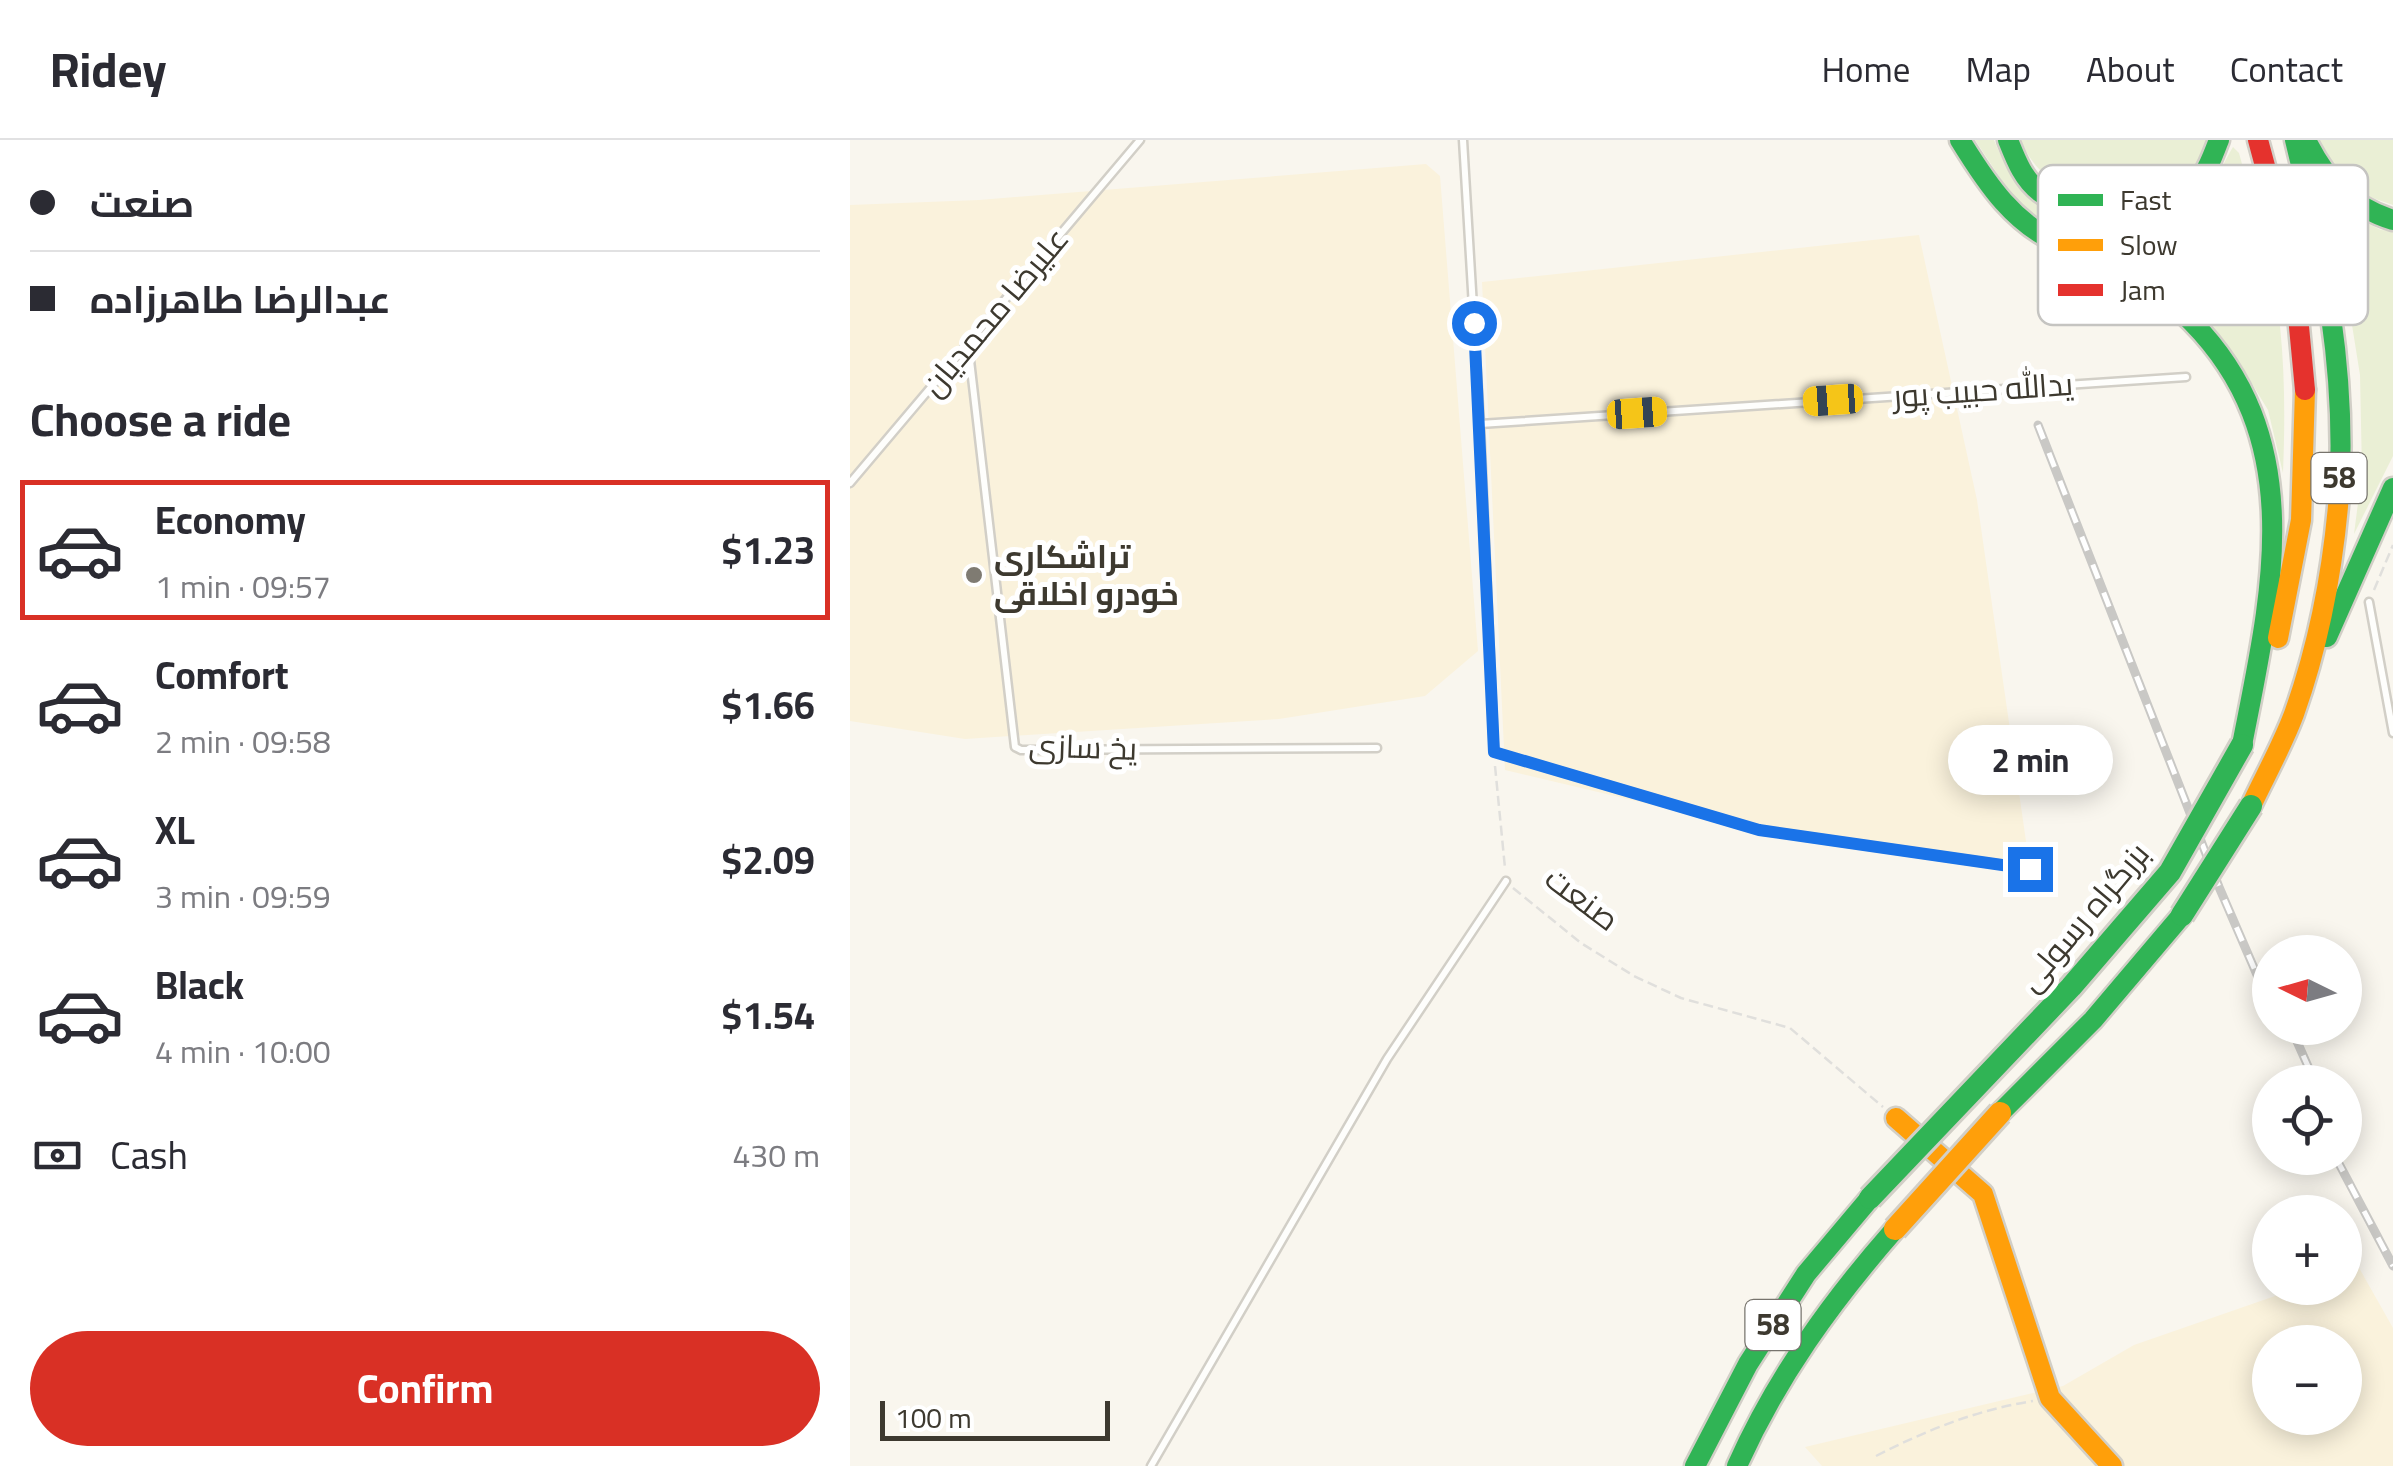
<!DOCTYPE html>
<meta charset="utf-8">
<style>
body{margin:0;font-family:Georgia,Cairo,serif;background:#f2f2f3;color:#2b2b33;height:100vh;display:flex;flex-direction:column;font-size:38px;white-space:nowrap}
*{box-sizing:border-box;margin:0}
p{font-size:32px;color:#7c7c81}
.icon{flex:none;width:55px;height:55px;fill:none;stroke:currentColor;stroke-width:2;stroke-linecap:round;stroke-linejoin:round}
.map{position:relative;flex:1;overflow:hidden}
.drawer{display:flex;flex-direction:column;background:#fff;width:850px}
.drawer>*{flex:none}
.top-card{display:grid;align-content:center;height:220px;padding:0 30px;background:#fff}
.needle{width:65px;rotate:275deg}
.controls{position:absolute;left:1402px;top:795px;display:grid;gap:20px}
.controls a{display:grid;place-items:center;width:110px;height:110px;border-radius:50%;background:#fff;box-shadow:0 5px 25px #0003;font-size:50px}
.scale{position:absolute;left:30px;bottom:25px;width:230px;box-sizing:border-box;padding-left:10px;border:5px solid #3d392f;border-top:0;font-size:28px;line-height:35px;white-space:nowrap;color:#3d392f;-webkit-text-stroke:8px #fff;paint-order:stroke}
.end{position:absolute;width:45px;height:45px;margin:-22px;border:12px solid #1a73e8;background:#fff;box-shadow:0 0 0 5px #fff}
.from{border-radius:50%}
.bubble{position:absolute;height:70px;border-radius:35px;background:#fff;box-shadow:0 5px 25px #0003;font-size:32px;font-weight:700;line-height:70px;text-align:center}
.car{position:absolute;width:30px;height:60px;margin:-30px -15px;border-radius:12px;box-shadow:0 0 8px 2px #0007;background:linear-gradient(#f5c518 24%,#345 0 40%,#f5c518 0 76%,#345 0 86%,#f5c518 0)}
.top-card b{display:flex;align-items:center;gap:35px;height:95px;font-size:38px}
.top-card b+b{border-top:2px solid #e1e1e2}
.top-card i{width:25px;height:25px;background:#2b2b33}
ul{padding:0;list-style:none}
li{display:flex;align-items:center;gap:30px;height:140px;margin:0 20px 15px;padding:0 10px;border:5px solid transparent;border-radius:0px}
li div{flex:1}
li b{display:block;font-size:38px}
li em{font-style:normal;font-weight:700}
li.active{border-color:#d93025}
li>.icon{width:90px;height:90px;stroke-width:1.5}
h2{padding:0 30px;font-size:45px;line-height:120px}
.pay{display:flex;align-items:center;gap:25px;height:110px;padding:0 30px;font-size:38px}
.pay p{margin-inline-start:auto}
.cta{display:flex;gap:20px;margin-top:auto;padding:20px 30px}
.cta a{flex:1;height:115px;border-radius:60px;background:#d93025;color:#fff;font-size:40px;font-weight:700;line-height:115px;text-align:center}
header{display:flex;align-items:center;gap:60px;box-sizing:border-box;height:140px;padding:0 50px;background:#fff;border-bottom:2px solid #e1e1e2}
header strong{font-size:48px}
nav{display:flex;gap:55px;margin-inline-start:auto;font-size:35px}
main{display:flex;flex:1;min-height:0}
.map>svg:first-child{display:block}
.built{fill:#faf2dc;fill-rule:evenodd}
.green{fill:#eaefd5}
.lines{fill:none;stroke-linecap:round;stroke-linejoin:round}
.lane-casing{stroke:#d2cfc7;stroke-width:11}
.fast-casing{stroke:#d2cfc7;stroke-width:25}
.slow-casing{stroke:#d2cfc7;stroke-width:25}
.jam-casing{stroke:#d2cfc7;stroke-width:25}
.path{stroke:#e0dfdc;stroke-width:2.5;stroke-dasharray:10 5;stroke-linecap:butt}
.lane{stroke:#fefefc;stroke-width:6}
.fast{stroke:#30b455;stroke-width:20}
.slow{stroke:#ff9f0a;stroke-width:20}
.jam{stroke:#e5322d;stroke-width:20}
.rail-casing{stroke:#c9c8c5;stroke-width:9}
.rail{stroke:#fff;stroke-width:5;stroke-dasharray:15;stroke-linecap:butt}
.fast-bridge-casing{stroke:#d2cfc7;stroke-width:28;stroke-linecap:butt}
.slow-bridge-casing{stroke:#d2cfc7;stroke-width:28;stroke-linecap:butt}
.fast-bridge{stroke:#30b455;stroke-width:22}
.slow-bridge{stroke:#ff9f0a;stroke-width:22}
.route{stroke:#1a73e8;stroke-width:12}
.poi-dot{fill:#7f7b72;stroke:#fff;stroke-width:4}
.labels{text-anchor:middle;stroke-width:10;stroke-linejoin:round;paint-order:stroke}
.shield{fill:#fff;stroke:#77746d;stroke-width:2.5}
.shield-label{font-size:30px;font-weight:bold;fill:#3d392f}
.street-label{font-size:32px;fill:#3d392f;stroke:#fff}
.poi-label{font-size:32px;font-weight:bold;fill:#3d392f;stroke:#fff;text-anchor:start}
.key{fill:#fff;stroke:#c5c4c1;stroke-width:2.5}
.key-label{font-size:28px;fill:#3d392f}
</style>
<header>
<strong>Ridey</strong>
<nav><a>Home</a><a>Map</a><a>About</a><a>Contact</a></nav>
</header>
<main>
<section class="drawer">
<div class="top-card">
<b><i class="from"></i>صنعت</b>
<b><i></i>عبدالرضا طاهرزاده</b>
</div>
<h2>Choose a ride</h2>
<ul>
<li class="active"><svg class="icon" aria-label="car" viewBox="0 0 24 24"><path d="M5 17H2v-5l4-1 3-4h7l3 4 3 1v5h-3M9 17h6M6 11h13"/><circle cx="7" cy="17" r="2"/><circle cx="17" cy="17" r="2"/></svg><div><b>Economy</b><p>1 min · 09:57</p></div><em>$1.23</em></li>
<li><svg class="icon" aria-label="car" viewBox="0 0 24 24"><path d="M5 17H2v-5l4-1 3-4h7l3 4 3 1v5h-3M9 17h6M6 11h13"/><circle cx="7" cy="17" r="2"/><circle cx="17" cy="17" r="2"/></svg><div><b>Comfort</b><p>2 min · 09:58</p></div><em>$1.66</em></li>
<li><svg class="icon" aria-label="car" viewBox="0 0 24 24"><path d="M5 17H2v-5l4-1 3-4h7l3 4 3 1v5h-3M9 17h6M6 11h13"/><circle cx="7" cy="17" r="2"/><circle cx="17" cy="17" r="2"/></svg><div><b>XL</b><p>3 min · 09:59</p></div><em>$2.09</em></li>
<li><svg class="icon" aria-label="car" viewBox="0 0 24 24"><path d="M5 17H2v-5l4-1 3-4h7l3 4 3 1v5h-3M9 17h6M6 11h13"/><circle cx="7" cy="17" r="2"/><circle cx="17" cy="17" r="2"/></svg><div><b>Black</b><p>4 min · 10:00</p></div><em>$1.54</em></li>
</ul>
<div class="pay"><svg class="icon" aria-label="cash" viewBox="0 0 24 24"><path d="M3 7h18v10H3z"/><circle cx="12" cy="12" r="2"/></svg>Cash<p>430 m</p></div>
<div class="cta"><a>Confirm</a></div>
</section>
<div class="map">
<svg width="1543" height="1326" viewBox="0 0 1543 1326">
<rect width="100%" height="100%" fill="#f9f6ee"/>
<!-- built -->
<path class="built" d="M 576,24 L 590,36 L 628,511 L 575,556 L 429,579 L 115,599 L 0,581 L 0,65 L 129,60 Z
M 1069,95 L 1127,360 L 1180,729 L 900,688 L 655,630 L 632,142 Z
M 1508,1126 L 1543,1188 L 1543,1326 L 972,1326 L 955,1307 L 1213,1246 L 1284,1205 L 1448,1148 L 1495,1148 L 1495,1131 ZM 1420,1202 L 1495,1202 L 1495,1278 L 1420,1278 Z"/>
<!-- green -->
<path class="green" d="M 1125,0 L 1144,0 C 1170,65 1229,104 1299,83 C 1319,77 1338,69 1354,54 C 1365,42 1374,22 1383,7 L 1389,13 C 1404,69 1423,127 1430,186 C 1435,235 1435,283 1433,333 L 1418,270 L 1393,229 L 1250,112 L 1168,65 Z
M 1171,0 L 1358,0 C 1354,9 1351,20 1345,28 C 1300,87 1195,66 1171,0 Z
M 1467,0 L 1543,0 L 1543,65 C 1496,49 1491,43 1467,0 Z
M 1483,66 L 1531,90 L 1543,91 L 1543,316 L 1504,394 L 1512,332 L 1510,235 Z"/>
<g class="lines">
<defs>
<path id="lane" d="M 613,0 L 630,284 L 644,612 L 909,690 L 1180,729
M 118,203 L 165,607 L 171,610 L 527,608
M 630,284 L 1336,237
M 0,343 L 290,0
M 1519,462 L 1543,593
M 301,1326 L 537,919 L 656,741"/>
<path id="fast" d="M 1110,0 C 1137,44 1164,85 1214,106 C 1237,116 1262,121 1284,134 C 1306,147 1324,164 1342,182 C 1460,302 1421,457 1392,605
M 1158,0 C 1166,20 1173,39 1190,52 C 1234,86 1318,83 1353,35 C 1360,25 1364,12 1369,0
M 1445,0 C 1474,120 1497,230 1489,355
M 1456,0 C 1476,40 1499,66 1543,80
M 1477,497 L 1543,348
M 1150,973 L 1243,880 L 1332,775
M 845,1326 L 898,1224 L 956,1134 L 1020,1058
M 887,1326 C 927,1237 981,1162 1045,1089"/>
<path id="slow" d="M 1428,498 L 1451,380 L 1455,250
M 1401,666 C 1415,636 1432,606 1444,574 C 1469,504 1483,429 1489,355
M 1046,978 L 1133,1054 L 1200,1258 L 1262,1326"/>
<path id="jam" d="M 1408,0 L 1444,134 L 1455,250"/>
</defs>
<!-- lane casing -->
<use href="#lane" class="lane-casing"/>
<!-- fast casing -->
<use href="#fast" class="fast-casing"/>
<!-- slow casing -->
<use href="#slow" class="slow-casing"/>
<!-- jam casing -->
<use href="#jam" class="jam-casing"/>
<!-- path -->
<path class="path" d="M 1524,450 L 1543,405
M 645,626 L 655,728
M 663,748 L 731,803 L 784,836 L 831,858 L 940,888 L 1033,967
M 1026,1316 C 1077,1290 1126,1270 1183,1261"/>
<!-- lane -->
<use href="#lane" class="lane"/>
<!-- fast -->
<use href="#fast" class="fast"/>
<!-- slow -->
<use href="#slow" class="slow"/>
<!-- jam -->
<use href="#jam" class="jam"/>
<defs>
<path id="rail" d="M 1188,285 L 1369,747 L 1420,865
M 1441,888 L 1465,942
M 1486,1018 L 1543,1126"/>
</defs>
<!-- rail casing -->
<use href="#rail" class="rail-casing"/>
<!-- rail -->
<use href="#rail" class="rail"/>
<defs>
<path id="fast-bridge" d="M 1332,775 L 1401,666
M 1020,1058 L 1221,847 L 1320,732 L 1392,605"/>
<path id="slow-bridge" d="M 1045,1089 L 1150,973"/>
</defs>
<!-- fast-bridge casing -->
<use href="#fast-bridge" class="fast-bridge-casing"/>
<!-- slow-bridge casing -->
<use href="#slow-bridge" class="slow-bridge-casing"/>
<!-- fast-bridge -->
<use href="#fast-bridge" class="fast-bridge"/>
<!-- slow-bridge -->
<use href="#slow-bridge" class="slow-bridge"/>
</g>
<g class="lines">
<!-- route -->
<path class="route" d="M 624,183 L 644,612 L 909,690 L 1180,729"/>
</g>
<!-- markers -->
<circle class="poi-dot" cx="124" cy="435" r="10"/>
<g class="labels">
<!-- shield labels -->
<g class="shield">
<rect x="1461.5" y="313" width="55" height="50" rx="8"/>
<rect x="895.5" y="1160" width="55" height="50" rx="8"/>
</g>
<g class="shield-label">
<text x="1489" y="348">58</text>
<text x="923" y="1195">58</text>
</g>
<!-- street labels -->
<g class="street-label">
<text transform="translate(145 172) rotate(-50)" y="11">علیرضا محمدیان</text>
<text transform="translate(1133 250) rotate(-4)" y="11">یدالله حبیب پور</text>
<text transform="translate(233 607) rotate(2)" y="11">یخ سازی</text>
<text transform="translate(732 759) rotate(37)" y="11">صنعت</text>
<text transform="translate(1234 777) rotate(-50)" y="11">بزرگراه رسولی</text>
</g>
<!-- poi labels -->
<g class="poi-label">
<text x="144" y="428">تراشکاری<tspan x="144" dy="37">خودرو اخلاقی</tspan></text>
</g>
</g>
<!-- legend -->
<rect x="1188" y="25" width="330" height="160" rx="15" class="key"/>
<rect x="1208" y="54" width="45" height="12" fill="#30b455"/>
<rect x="1208" y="99" width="45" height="12" fill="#ff9f0a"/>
<rect x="1208" y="144" width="45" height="12" fill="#e5322d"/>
<g class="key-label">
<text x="1270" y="70">Fast</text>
<text x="1270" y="115">Slow</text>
<text x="1270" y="160">Jam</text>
</g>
</svg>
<div class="controls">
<a><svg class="needle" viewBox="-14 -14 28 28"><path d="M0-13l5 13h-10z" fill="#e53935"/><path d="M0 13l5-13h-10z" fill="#7c7c81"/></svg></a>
<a><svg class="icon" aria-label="locate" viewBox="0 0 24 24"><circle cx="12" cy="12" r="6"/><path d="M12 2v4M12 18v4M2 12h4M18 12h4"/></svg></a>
<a>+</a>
<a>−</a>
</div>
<div class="scale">100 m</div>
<i class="end from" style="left:624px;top:183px"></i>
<i class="end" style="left:1180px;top:729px"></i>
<div class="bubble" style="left:1098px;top:585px;width:165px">2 min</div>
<i class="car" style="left:983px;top:260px;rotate:266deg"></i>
<i class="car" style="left:787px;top:273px;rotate:86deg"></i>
</div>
</main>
